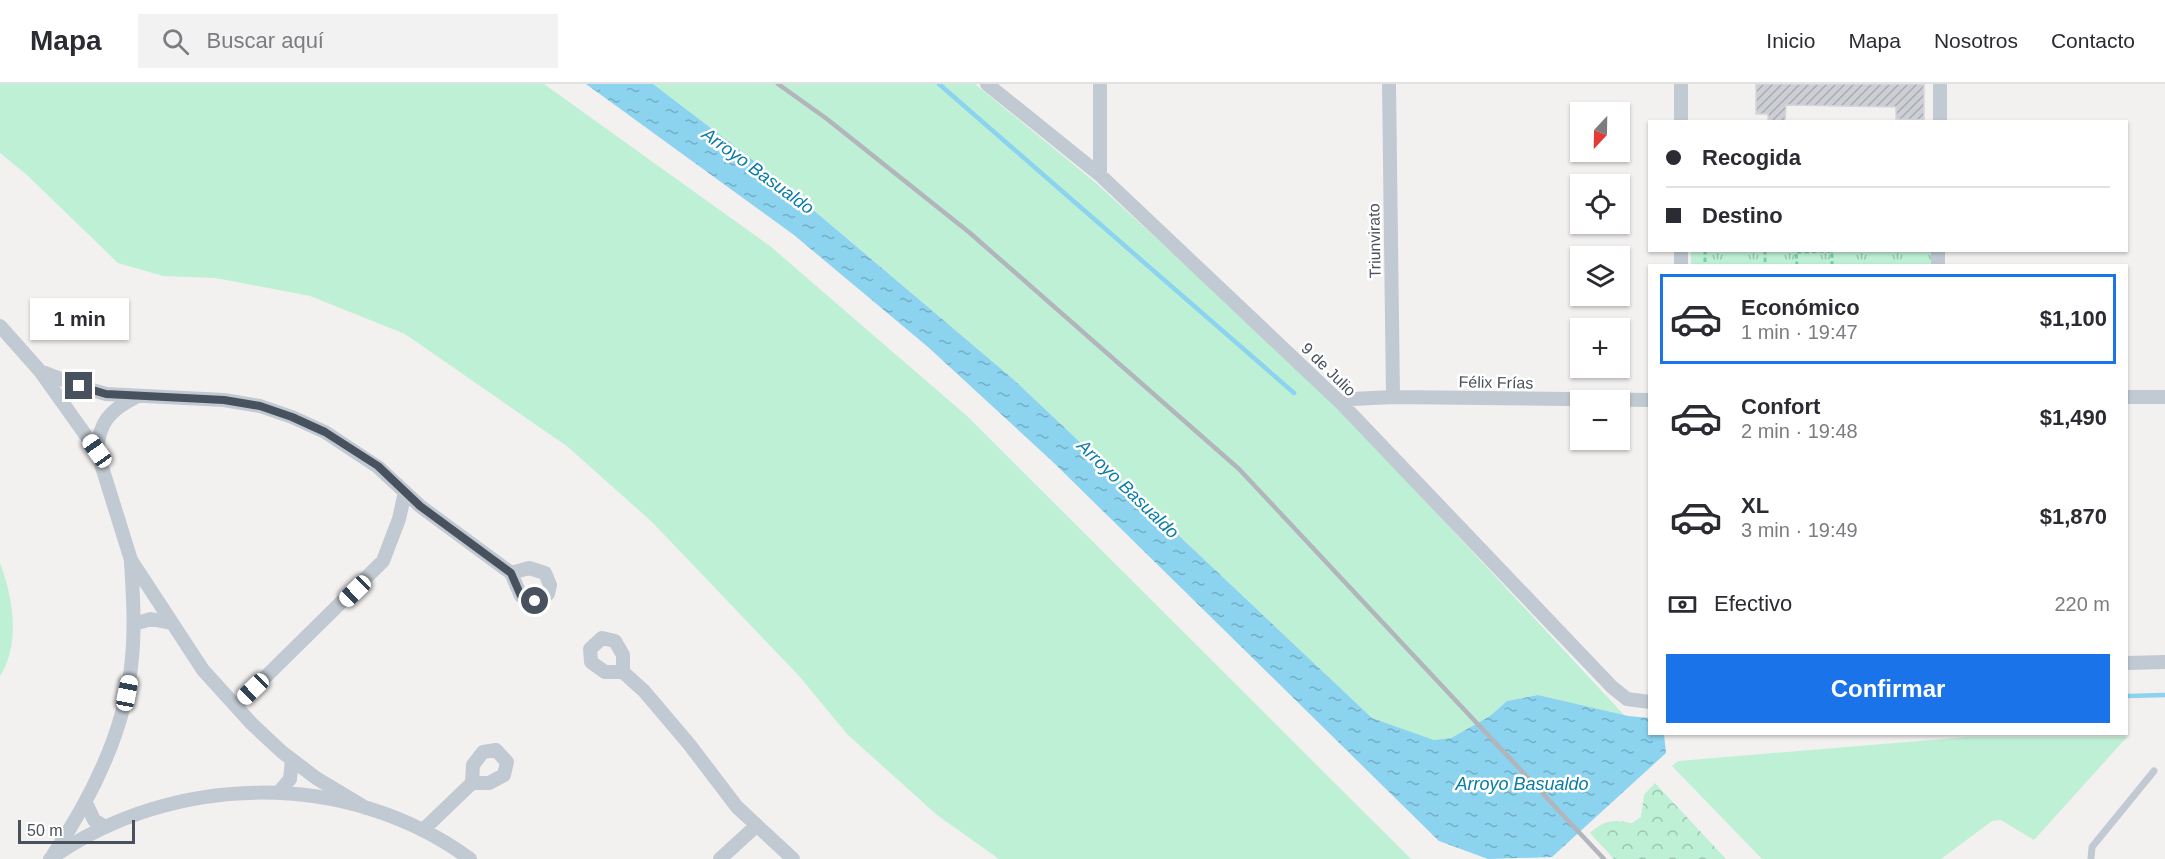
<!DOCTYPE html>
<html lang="es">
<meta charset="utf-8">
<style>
body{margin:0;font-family:Helvetica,sans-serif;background:#f2f2f3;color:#2b2b33;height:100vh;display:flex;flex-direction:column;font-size:22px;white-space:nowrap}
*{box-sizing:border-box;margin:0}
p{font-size:20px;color:#7c7c81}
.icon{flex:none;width:33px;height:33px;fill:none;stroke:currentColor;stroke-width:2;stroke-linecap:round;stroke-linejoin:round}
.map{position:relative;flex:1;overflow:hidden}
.sheet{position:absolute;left:1648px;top:180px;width:480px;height:471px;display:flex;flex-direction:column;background:#fff;border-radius:0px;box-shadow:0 2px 4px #0004}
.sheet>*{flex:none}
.guide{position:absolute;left:1648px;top:36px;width:480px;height:132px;border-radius:0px;box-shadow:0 2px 4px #0004;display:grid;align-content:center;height:132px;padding:0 18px;background:#fff}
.needle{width:39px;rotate:202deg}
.fabs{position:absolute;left:1570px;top:18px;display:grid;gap:12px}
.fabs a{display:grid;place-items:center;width:60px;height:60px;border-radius:0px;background:#fff;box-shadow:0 2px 4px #0004;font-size:30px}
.scale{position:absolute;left:18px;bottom:15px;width:117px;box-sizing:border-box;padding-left:6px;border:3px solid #48525e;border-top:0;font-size:16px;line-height:21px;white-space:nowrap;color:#48525e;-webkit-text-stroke:4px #fff;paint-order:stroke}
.end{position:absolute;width:27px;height:27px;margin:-14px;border:8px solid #48525e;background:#fff;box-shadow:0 0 0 3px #fff}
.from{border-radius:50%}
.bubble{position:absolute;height:42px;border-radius:0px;background:#fff;box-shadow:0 2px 4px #0004;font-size:20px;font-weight:600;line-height:42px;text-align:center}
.car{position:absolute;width:18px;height:36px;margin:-18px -9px;border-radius:8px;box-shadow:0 0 4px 2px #0007;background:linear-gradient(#fff 24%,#345 0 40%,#fff 0 76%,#345 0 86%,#fff 0)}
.guide b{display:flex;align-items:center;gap:21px;height:57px;font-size:22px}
.guide b+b{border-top:2px solid #e1e1e2}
.guide i{width:15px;height:15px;background:#2b2b33}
ul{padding:10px 0 0;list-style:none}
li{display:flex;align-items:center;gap:18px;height:90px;margin:0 12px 9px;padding:0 6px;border:3px solid transparent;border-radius:0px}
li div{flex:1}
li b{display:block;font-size:22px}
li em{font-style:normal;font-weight:600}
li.active{border-color:#1a73e8}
li>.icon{width:54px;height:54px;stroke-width:1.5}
.pay{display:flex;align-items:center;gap:15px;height:66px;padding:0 18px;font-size:22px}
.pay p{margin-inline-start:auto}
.button{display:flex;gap:12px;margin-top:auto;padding:12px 18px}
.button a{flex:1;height:69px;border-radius:0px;background:#1a73e8;color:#fff;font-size:24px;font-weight:600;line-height:69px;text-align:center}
header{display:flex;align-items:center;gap:36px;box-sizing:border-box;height:84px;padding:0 30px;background:#fff;border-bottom:2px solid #e1e1e2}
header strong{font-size:28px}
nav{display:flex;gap:33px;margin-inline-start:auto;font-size:21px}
.search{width:420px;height:54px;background:#f2f2f3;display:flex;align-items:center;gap:15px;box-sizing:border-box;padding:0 21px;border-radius:0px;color:#7c7c81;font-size:22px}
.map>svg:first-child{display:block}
.green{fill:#bef0d5}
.forest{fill:url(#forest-crowns)}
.park{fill:url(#park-tufts)}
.water{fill:url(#water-ripples)}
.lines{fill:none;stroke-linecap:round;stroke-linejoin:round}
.stream{stroke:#8bd3ee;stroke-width:4.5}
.building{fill:url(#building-hatch);stroke:#d4d6dc;stroke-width:1.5}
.path{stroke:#75cfa9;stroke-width:3;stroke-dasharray:4.5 3;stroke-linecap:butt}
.lane{stroke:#c1c9d2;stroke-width:7}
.street{stroke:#c1c9d2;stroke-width:14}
.rail{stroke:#b2b5bb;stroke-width:4.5}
.route{stroke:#48525e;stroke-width:8}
.labels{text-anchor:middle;stroke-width:5;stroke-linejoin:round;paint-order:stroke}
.street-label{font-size:16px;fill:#48525e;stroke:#fff}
.water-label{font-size:18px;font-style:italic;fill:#097ca7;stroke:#fff}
</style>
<header>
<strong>Mapa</strong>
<div class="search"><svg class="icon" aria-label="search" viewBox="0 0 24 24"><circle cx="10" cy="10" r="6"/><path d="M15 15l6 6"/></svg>Buscar aquí</div>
<nav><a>Inicio</a><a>Mapa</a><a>Nosotros</a><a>Contacto</a></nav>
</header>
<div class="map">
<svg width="2165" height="775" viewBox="0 0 2165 775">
<defs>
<pattern id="forest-crowns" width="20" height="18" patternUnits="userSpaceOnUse" patternTransform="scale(1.5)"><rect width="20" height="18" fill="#bef0d5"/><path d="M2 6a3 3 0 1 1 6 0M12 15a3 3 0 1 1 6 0" fill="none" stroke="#9cc5b0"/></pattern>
<pattern id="park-tufts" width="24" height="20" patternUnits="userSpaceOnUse" patternTransform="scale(1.5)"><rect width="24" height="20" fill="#bef0d5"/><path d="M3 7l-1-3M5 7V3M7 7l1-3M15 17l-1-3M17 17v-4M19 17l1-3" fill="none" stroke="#9cc5b0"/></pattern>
<pattern id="water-ripples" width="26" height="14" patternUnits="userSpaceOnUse" patternTransform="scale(1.5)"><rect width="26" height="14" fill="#8bd3ee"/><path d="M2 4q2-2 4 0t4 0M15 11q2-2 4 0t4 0" fill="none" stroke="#74aec4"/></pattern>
<pattern id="building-hatch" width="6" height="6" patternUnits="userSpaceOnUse" patternTransform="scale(1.5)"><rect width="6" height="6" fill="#cdcfd5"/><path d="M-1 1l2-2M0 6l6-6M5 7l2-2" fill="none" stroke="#a8abb0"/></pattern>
</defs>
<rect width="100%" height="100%" fill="#f3f0f0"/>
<!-- green -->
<path class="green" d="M 0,0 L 544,0 L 770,162 L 967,332 L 1411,775 L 999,775 L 937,731 L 847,650 L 800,593 L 652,438 L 568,363 L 405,250 L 310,212 L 216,194 L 163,192 L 118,179 L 27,91 L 0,69 Z
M 653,0 L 975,0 L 1096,99 L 1324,308 L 1625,632 L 1538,611 L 1507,617 L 1490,632 L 1451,654 L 1434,656 L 1372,634 L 1013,295 L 766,86 Z
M 0,479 C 13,513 21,560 0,592 Z
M 1967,653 L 2127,653 L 2034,756 L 2001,736 L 1992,737 L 1941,775 L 1762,775 L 1672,682 L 1678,677 Z"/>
<!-- forest -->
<path class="forest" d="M 1655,699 L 1726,775 L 1614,775 L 1590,749 C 1604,736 1613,735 1632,739 L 1641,733 L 1644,711 Z"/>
<!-- park -->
<path class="park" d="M 1691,167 L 1934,167 L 1934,181 L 1691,181 Z"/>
<!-- water -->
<path class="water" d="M 586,0 L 653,0 L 766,86 L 1013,295 L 1372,634 L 1434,656 L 1451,654 L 1490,632 L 1507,617 L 1538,611 L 1628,632 L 1650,634 L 1650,650 L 1664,650 L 1666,669 L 1552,773 L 1488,775 L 1439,757 L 1054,379 L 928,263 L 794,151 Z"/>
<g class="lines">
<!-- stream -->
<path class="stream" d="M 939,0 L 1294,309
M 2127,612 L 2165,611"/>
</g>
<!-- building -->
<path class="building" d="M 1756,0 L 1924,0 L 1924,36 L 1896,35 L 1896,23 L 1786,21 L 1785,38 L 1768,38 L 1768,30 L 1756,30 Z"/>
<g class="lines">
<!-- path -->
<path class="path" d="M 1705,166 L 1705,182
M 1765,166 L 1765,182
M 1797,182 L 1796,168 L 1832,167 L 1832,182"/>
<!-- lane -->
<path class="lane" d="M 2091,775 L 2092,763 L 2154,687"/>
<!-- street -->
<path class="street" d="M 987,0 L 1100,91 L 1342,320 L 1612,603 L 1627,615 L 1650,618
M 1100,0 L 1100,91
M 1389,0 L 1393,313
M 1681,0 L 1681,38
M 1940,38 L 1940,0
M 1681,182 L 1681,166
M 1938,182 L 1938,166
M 0,242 L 40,287 L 97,367 L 131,476 L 203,586 L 252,640 L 282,668 L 316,694 L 366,724
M 40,287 L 79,302 L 106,310 L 224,316 L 260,322 L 292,333 L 325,348 L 378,383 L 420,422 L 511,489 L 521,512 L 535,517 L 548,510 L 550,501 L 545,489 L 529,484 L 511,489
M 2127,313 L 2165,313
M 1342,320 L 1353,315 L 1393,313 L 1650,316
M 97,367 C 99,338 110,326 136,313
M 134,540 L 151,535 L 171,539
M 2127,579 L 2165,578
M 623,588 L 623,571 L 615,557 L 602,554 L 590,565 L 591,578 L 605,588 L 623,588 L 644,607 L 689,660 L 737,723 L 793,775
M 236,622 L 383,477 L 399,435 L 405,408
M 280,707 L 290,695 L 292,676
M 86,719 L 94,736 L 105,743
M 423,746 L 472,699 L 473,681 L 483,668 L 496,666 L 507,678 L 504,691 L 489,699 L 472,699
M 53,771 C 92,713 126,645 132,574 C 135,542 133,510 131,478
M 50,775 C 173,688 347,685 470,775
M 720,775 L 755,743"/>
<!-- rail -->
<path class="rail" d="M 778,0 L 827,35 L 970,149 L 1239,385 L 1604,775"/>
</g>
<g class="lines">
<!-- route -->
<path class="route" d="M 79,302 L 106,310 L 224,316 L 260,322 L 292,333 L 325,348 L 378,382 L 420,422 L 511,489 L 521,512 L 535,517"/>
</g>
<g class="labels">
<!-- street labels -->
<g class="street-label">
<text transform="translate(1374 157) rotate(-91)" y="6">Triunvirato</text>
<text transform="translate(1329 285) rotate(44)" y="6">9 de Julio</text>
<text transform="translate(1496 298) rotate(1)" y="6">Félix Frías</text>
</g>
<!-- water labels -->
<g class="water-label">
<text transform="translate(758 87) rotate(36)" y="6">Arroyo Basualdo</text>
<text transform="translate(1128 405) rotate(44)" y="6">Arroyo Basualdo</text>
<text x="1522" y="706">Arroyo Basualdo</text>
</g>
</g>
</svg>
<div class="fabs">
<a><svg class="needle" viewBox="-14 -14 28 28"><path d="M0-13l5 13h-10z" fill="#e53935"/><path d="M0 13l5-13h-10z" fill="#7c7c81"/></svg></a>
<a><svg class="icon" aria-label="locate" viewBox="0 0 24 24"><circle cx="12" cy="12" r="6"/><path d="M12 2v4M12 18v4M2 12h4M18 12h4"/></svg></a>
<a><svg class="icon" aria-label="layers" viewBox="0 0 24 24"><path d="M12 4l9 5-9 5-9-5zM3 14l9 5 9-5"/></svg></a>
<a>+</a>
<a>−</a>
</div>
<div class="scale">50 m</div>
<i class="end from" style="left:535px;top:517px"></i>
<i class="end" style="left:79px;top:302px"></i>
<div class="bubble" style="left:30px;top:214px;width:99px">1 min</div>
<i class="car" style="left:97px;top:367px;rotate:325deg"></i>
<i class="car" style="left:355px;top:507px;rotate:226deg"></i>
<i class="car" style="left:253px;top:605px;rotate:226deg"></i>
<i class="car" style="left:127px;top:609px;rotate:11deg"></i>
<div class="guide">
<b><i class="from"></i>Recogida</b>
<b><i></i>Destino</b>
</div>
<section class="sheet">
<ul>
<li class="active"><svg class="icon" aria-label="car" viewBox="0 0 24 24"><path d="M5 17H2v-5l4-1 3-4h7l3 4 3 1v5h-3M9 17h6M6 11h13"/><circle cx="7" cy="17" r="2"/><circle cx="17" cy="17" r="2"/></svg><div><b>Económico</b><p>1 min · 19:47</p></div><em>$1,100</em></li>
<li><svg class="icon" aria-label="car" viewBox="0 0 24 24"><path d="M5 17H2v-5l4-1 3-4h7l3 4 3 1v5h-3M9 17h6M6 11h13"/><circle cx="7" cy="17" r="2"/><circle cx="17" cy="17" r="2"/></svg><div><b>Confort</b><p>2 min · 19:48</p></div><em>$1,490</em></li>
<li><svg class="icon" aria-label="car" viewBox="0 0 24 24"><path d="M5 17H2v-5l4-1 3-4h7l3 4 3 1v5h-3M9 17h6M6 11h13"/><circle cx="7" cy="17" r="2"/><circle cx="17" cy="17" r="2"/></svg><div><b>XL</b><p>3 min · 19:49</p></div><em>$1,870</em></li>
</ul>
<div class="pay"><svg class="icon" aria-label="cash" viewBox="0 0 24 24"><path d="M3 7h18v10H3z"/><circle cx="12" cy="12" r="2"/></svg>Efectivo<p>220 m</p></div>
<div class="button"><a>Confirmar</a></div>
</section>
</div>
